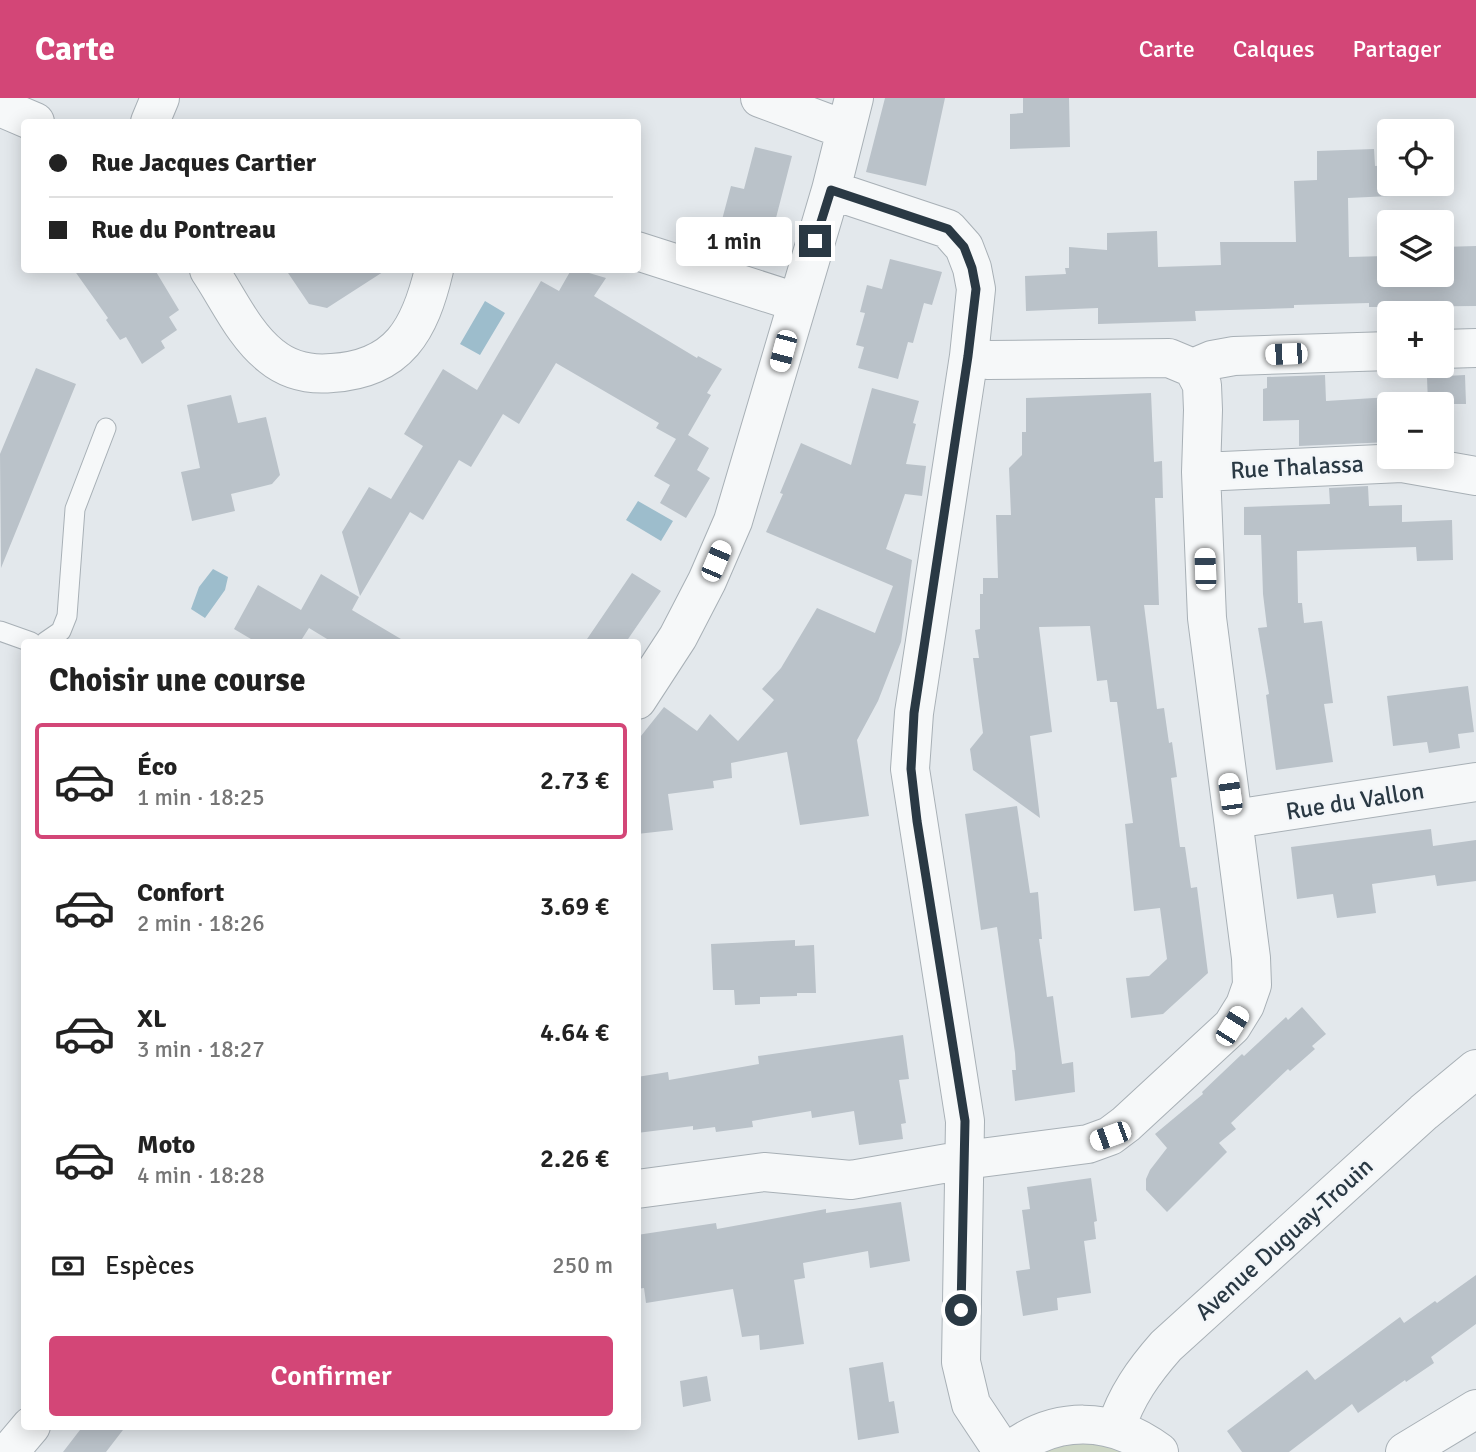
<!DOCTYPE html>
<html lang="fr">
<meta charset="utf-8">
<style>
body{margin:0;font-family:Signika,sans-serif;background:#f6f6f6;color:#222;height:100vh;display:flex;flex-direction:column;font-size:26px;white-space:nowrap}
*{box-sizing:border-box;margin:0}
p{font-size:23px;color:#767676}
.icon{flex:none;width:38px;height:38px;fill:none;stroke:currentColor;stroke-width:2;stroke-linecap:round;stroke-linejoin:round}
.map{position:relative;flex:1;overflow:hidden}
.drawer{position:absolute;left:21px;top:541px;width:620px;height:791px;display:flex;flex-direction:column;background:#fff;border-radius:7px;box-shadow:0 4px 18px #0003}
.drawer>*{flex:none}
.guide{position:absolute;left:21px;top:21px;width:620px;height:154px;border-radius:7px;box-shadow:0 4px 18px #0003;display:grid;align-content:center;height:154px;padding:0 28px;background:#fff}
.controls{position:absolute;left:1377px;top:21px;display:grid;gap:14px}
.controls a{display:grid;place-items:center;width:77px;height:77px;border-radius:7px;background:#fff;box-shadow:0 4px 18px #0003;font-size:35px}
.end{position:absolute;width:32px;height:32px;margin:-16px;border:9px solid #2a3944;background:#fff;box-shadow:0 0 0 4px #fff}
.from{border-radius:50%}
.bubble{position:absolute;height:49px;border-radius:7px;background:#fff;box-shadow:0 4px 18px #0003;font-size:23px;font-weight:600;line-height:49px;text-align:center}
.car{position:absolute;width:21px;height:42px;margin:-21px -10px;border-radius:9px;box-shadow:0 0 5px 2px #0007;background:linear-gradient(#fff 24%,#345 0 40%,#fff 0 76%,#345 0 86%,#fff 0)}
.guide b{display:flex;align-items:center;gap:24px;height:66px;font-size:26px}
.guide b+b{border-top:2px solid #e0e0e0}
.guide i{width:18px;height:18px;background:#222}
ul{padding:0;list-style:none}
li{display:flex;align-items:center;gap:21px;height:116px;margin:0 14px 10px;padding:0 14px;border:4px solid transparent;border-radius:7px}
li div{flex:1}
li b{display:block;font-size:26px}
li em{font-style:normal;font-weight:600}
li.selected{border-color:#d34677}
li>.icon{width:63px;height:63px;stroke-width:1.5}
h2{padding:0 28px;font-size:32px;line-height:84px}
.pay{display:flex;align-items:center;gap:18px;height:77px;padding:0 28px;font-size:26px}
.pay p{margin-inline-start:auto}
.primary-button{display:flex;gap:14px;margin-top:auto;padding:14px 28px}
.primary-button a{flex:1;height:80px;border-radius:7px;background:#d34677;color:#fff;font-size:28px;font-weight:600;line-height:80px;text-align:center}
header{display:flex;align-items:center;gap:42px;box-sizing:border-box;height:98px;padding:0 35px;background:#d34677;color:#fff}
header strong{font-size:33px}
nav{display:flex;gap:38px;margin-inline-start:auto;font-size:24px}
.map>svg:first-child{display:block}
.green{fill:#ccd6c4}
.water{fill:#9dbdcc}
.building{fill:#bac2c9}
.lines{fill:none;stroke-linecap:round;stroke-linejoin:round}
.service-casing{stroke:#a8b0b6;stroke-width:21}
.minor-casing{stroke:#a8b0b6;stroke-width:40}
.tertiary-casing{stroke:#a8b0b6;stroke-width:40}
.service{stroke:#f6f8f9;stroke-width:19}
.minor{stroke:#f6f8f9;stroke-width:38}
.tertiary{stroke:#f6f8f9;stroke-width:38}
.route{stroke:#2a3944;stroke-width:9}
.labels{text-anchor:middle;stroke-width:5;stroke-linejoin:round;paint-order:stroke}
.street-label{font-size:24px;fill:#2a3944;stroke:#f3f6f9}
</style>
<header>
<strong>Carte</strong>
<nav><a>Carte</a><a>Calques</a><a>Partager</a></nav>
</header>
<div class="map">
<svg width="1476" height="1354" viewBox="0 0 1476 1354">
<rect width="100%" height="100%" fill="#e3e8ec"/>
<!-- green -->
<path class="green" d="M 1076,1340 L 1134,1354 L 1033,1354 Z"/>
<!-- water -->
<path class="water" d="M 485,203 L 505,215 L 480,257 L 460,246 Z
M 638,403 L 673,423 L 661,443 L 626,422 Z
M 213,471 L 228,479 L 225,492 L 205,520 L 191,511 L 199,489 Z"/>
<!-- building -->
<path class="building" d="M 885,0 L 945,0 L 926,88 L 866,74 Z
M 1023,0 L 1069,0 L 1070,49 L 1010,51 L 1010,16 L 1023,15 Z
M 755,49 L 792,58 L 769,147 L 719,133 L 731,88 L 744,91 Z
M 1374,51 L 1375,68 L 1390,67 L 1390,98 L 1348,100 L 1349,159 L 1386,158 L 1386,177 L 1442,177 L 1442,149 L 1476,148 L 1476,208 L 1369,209 L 1369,205 L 1294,207 L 1294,210 L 1195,213 L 1196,223 L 1098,226 L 1098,210 L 1026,213 L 1025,178 L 1066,176 L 1065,170 L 1069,170 L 1069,149 L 1107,152 L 1107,135 L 1157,133 L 1158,169 L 1221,167 L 1220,144 L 1296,144 L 1294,83 L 1317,82 L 1317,53 Z
M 890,161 L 942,174 L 932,207 L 924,205 L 913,245 L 908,244 L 898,281 L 858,270 L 864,249 L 856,247 L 865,215 L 860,214 L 867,187 L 882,191 Z
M 74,172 L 155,172 L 179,212 L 169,219 L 177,232 L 161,243 L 165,250 L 142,266 L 126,239 L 120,242 L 106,222 L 108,220 Z
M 286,172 L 386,172 L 327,210 L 309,206 Z
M 571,172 L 579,172 L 606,180 L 594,198 L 697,260 L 698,258 L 722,271 L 707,295 L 711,297 L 688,337 L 709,350 L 697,372 L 710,380 L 686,420 L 660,405 L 670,387 L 654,378 L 676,341 L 656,330 L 659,325 L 556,265 L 519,326 L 503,316 L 471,369 L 459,362 L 423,422 L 410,414 L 360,498 L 342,434 L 369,389 L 391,401 L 423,348 L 404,336 L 443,271 L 477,292 L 541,183 L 559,193 Z
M 36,270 L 76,286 L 1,470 L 0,356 Z
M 1325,277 L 1326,303 L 1390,299 L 1390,344 L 1299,348 L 1299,322 L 1263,323 L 1263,291 L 1267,290 L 1267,279 Z
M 1465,277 L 1466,306 L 1428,306 L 1427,279 Z
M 872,290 L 919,303 L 913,325 L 916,326 L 906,366 L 926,368 L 922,398 L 905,396 L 886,451 L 912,462 L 901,544 L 878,603 L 857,642 L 869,718 L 800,727 L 787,654 L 731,665 L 732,680 L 713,683 L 714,690 L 668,696 L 673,732 L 637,736 L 637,643 L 664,609 L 697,633 L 710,616 L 738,643 L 774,602 L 762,591 L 781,570 L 817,510 L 875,535 L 893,488 L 766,434 L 783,396 L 780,395 L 801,345 L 851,367 Z
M 1151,295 L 1154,364 L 1162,363 L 1163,400 L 1155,400 L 1159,507 L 1144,507 L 1157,611 L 1164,610 L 1169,645 L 1172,644 L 1177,679 L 1171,680 L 1180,749 L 1185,749 L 1191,790 L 1197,789 L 1208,875 L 1163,916 L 1131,920 L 1126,880 L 1149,878 L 1167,861 L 1160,810 L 1134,813 L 1125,726 L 1133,725 L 1117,604 L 1110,604 L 1107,582 L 1097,583 L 1090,528 L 1039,529 L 1052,634 L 1030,638 L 1040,720 L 973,672 L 970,651 L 983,635 L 973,560 L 979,560 L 975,532 L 980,531 L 980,496 L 983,496 L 983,480 L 998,480 L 996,417 L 1011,417 L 1009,370 L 1022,357 L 1022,334 L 1026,334 L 1026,300 Z
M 231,297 L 238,325 L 266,319 L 280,377 L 272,386 L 231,396 L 235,413 L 192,423 L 181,374 L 200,370 L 187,307 Z
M 1368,388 L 1369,408 L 1402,407 L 1402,424 L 1452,422 L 1453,462 L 1417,463 L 1416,449 L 1297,453 L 1298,505 L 1302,505 L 1304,525 L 1322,523 L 1333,605 L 1324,606 L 1333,664 L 1276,672 L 1266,597 L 1269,596 L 1258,530 L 1267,529 L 1263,496 L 1261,437 L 1244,437 L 1244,409 L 1330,406 L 1329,390 Z
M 632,475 L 661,493 L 626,544 L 585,544 Z
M 321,476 L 359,499 L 352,512 L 406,544 L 332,544 L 309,530 L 300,544 L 256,544 L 234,531 L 258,487 L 301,512 Z
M 1468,588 L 1474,634 L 1458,636 L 1460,650 L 1429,655 L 1427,644 L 1393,648 L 1387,598 Z
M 1017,708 L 1030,795 L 1038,794 L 1042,841 L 1039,841 L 1047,899 L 1053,898 L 1062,966 L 1073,964 L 1075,994 L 1015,1003 L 1012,972 L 1016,972 L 1015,955 L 997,829 L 981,832 L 965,716 Z
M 1431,731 L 1433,748 L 1476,742 L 1476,783 L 1437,788 L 1435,777 L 1372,786 L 1376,815 L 1337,820 L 1333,796 L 1297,801 L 1291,749 Z
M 795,842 L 795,848 L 814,847 L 816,895 L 797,895 L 797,898 L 760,899 L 760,906 L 735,907 L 734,892 L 713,892 L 711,846 Z
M 1302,909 L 1326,936 L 1312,948 L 1315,951 L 1290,973 L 1288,971 L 1231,1025 L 1236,1031 L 1219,1045 L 1227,1054 L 1167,1114 L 1146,1092 L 1146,1081 L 1150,1072 L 1167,1050 L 1155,1036 L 1203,996 L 1202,994 L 1242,956 L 1244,958 L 1286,919 L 1288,922 Z
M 903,937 L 909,981 L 899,982 L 906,1025 L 901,1026 L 903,1041 L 859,1047 L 854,1013 L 812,1020 L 811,1013 L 752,1023 L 753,1029 L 716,1034 L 715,1029 L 693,1032 L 693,1028 L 637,1035 L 637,979 L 668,974 L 669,982 L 759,966 L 758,958 Z
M 1091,1080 L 1097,1123 L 1094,1124 L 1096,1141 L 1084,1143 L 1091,1195 L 1057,1200 L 1058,1212 L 1023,1218 L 1016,1173 L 1030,1171 L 1022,1112 L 1030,1111 L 1027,1089 Z
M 901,1104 L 910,1163 L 870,1170 L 868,1153 L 803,1165 L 805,1180 L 794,1182 L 804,1246 L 760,1252 L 759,1237 L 742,1239 L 733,1191 L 646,1205 L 644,1190 L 637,1191 L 637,1137 L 716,1125 L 717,1131 L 826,1111 L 826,1115 Z
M 1476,1177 L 1476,1226 L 1431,1259 L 1434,1265 L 1406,1284 L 1405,1282 L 1358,1315 L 1352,1306 L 1289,1354 L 1242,1354 L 1227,1333 L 1307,1272 L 1315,1282 L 1400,1219 L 1404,1225 L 1435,1203 L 1437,1205 Z
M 883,1264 L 889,1304 L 894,1303 L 899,1335 L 858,1342 L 849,1270 Z
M 707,1278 L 711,1303 L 683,1309 L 680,1283 Z
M 83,1328 L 126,1328 L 106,1354 L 63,1354 Z"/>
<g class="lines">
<defs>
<path id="service" d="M 0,533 L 31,544
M 45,544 L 61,533 L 67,518 L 75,411 L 106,330"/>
<path id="minor" d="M 760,0 L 846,32
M 0,9 L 35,24
M 150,24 L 160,0
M 831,92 L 948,131 L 964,149 L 972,170 L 976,191 L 969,258 L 914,615 L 910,671 L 965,1023 L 961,1264 L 971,1306 L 1003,1354
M 637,153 L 796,204
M 209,172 C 228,200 244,237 271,258 C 288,272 310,277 332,275 C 399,271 420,231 434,172
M 1442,251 L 1476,250
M 1193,270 L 1212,262 L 1234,258 L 1390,253
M 1201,374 L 1402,365 L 1476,378
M 637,602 L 678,539 L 707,483 L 733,423 L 831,92 L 854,0
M 1234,721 L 1476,684
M 637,1091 L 764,1074 L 851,1082 L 965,1062 L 1088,1046 L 1110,1038 L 1126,1026 L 1232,928 L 1245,907 L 1252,887 L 1251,860 L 1207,520 L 1201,374 L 1203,312 L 1202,287 L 1193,270 L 1169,260 L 987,262 L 969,258
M 9,1354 L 31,1328
M 1405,1354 L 1476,1311"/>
<path id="tertiary" d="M 1116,1330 C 1126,1298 1144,1273 1166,1248 L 1424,1014 L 1476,971
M 1008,1354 C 1056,1317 1111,1318 1159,1354"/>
</defs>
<!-- service casing -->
<use href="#service" class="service-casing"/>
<!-- minor casing -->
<use href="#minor" class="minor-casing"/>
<!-- tertiary casing -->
<use href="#tertiary" class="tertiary-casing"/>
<!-- service -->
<use href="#service" class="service"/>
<!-- minor -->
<use href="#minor" class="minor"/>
<!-- tertiary -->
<use href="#tertiary" class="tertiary"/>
</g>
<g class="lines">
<!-- route -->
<path class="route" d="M 815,143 L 831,92 L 948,131 L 964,149 L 972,170 L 976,191 L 968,258 L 914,615 L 911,671 L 917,723 L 965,1023 L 961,1212"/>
</g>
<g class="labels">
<!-- street labels -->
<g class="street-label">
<text transform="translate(1297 369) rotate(-3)" y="8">Rue Thalassa</text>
<text transform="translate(1355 703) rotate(-9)" y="8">Rue du Vallon</text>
<text transform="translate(1284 1141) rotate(-42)" y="8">Avenue Duguay-Trouin</text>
</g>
</g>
</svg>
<div class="controls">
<a><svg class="icon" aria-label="locate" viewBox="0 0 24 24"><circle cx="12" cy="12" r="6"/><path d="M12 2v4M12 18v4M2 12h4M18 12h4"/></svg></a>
<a><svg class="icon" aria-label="layers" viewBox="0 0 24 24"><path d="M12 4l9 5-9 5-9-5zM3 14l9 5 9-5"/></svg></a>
<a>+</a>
<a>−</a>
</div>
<i class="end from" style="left:961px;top:1212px"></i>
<i class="end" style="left:815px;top:143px"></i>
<div class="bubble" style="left:676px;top:119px;width:116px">1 min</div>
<i class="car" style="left:783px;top:253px;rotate:195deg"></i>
<i class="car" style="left:1286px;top:256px;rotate:268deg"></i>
<i class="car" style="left:716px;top:463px;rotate:23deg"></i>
<i class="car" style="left:1205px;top:471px;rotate:358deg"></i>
<i class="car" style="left:1230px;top:696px;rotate:352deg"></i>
<i class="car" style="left:1232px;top:928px;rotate:32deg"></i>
<i class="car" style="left:1110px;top:1038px;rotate:250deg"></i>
<div class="guide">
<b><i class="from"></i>Rue Jacques Cartier</b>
<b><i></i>Rue du Pontreau</b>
</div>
<section class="drawer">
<h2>Choisir une course</h2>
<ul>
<li class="selected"><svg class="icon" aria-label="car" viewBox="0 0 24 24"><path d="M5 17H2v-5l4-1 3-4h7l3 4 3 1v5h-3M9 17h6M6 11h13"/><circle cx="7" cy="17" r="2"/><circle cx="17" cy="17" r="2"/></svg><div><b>Éco</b><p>1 min · 18:25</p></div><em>2.73 €</em></li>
<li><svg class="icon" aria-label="car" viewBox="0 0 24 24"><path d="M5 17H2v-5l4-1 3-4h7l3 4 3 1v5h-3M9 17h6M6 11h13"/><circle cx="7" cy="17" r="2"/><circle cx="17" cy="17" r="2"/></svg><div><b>Confort</b><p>2 min · 18:26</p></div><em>3.69 €</em></li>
<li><svg class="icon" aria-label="car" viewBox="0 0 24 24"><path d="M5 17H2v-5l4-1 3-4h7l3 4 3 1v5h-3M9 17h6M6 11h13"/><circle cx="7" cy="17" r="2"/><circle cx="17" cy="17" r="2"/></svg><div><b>XL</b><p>3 min · 18:27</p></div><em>4.64 €</em></li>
<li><svg class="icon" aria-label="car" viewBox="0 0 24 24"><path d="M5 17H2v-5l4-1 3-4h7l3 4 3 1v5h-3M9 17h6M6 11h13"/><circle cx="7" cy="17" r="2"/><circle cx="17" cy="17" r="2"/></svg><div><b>Moto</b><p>4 min · 18:28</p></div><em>2.26 €</em></li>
</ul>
<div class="pay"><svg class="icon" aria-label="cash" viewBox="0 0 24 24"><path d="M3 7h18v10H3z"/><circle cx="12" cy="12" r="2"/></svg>Espèces<p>250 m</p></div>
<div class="primary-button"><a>Confirmer</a></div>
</section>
</div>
